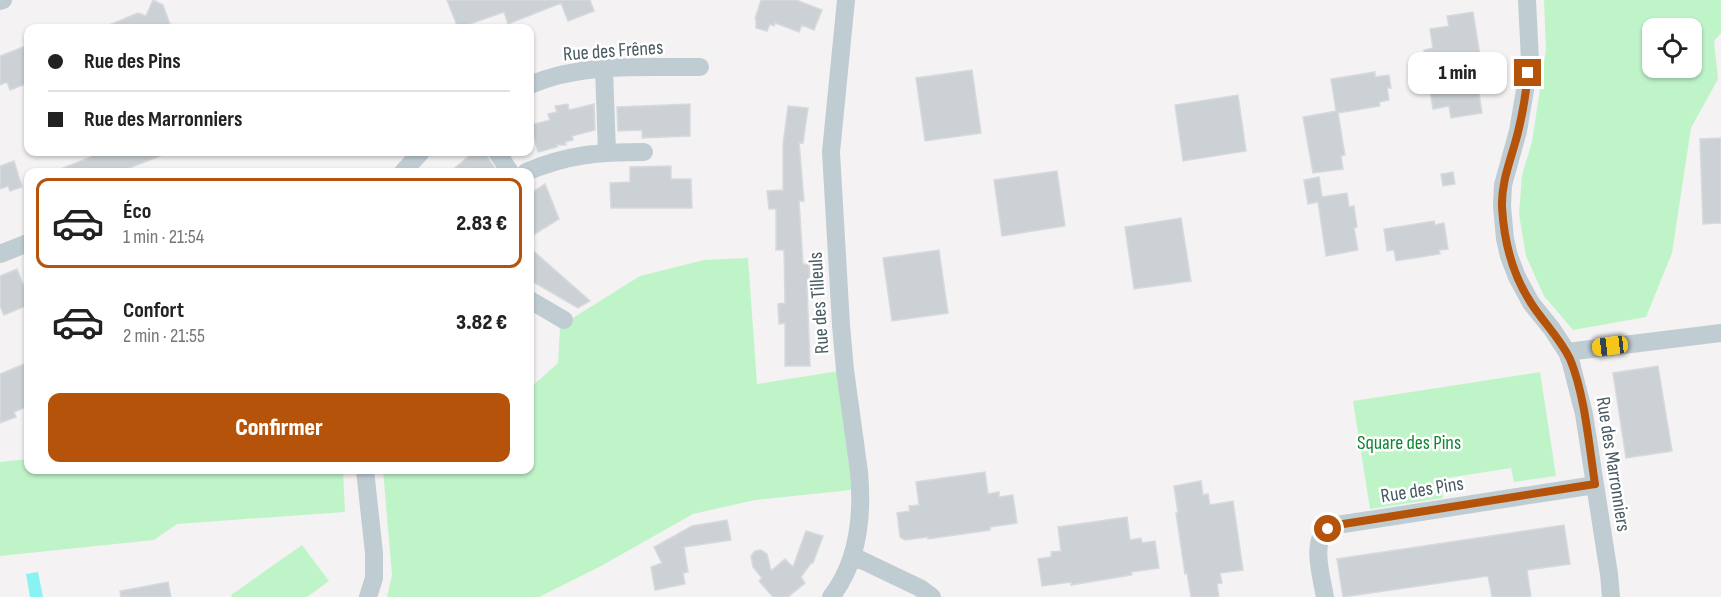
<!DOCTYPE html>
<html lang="fr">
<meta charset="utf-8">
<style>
body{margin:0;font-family:"Sofia Sans Condensed",sans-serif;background:#f6f6f6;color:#222;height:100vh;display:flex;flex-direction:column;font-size:22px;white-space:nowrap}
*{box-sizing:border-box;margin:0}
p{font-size:20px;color:#767676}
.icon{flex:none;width:33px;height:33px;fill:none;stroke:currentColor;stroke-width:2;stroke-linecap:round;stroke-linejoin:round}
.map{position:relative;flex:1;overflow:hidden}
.side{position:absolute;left:24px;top:168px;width:510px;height:306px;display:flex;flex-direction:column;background:#fff;border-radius:12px;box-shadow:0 2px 4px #0004}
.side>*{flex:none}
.banner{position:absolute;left:24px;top:24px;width:510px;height:132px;border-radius:12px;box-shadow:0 2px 4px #0004;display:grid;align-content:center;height:132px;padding:0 24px;background:#fff}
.fabs{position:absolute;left:1642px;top:18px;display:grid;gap:12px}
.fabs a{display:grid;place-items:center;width:60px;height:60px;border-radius:12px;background:#fff;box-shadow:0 2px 4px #0004;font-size:30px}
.end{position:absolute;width:27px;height:27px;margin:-14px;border:8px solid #b45309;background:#fff;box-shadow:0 0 0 3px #fff}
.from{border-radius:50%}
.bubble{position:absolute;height:42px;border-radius:12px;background:#fff;box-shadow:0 2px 4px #0004;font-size:20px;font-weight:800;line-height:42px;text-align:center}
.car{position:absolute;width:18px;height:36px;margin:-18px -9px;border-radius:8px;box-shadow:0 0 4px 2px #0007;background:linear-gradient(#f5c518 24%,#345 0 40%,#f5c518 0 76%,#345 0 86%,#f5c518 0)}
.banner b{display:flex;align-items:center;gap:21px;height:57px;font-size:22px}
.banner b+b{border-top:2px solid #e0e0e0}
.banner i{width:15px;height:15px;background:#222}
ul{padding:10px 0 0;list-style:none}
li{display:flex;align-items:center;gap:18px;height:90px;margin:0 12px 9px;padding:0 12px;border:3px solid transparent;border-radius:12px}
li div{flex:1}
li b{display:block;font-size:22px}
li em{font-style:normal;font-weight:800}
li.active{border-color:#b45309}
li>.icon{width:54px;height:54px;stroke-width:1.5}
.cta{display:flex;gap:12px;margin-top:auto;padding:12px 24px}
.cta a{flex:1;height:69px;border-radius:12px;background:#b45309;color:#fff;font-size:24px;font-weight:800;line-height:69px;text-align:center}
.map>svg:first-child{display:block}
.green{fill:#bff4c9;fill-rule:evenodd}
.water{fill:#89f3f4}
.building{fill:#ccd1d5;stroke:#d6dade;stroke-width:1.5}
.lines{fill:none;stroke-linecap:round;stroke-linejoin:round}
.minor{stroke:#bfcdd3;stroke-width:18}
.route{stroke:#b45309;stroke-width:8}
.labels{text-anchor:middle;stroke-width:5;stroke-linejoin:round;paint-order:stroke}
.street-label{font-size:20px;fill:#485b62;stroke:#fff}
.park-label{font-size:20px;fill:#0f8733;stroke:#fff}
</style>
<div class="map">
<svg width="1721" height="597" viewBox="0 0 1721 597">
<rect width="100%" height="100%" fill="#f5f2f3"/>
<!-- green -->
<path class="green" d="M 1544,0 L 1721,0 L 1721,33 L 1714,41 L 1718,79 L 1691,128 L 1672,253 L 1646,317 L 1573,330 L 1544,296 L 1526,256 L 1519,214 L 1522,175 L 1532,142 L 1546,49 ZM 1653,28 L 1692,28 L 1692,68 L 1653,68 Z
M 748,258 L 757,384 L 845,370 L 861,489 L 755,500 L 693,514 L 601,566 L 539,597 L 387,597 L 392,575 L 383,470 L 530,470 L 530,388 L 558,363 L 560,326 L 640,276 L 704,260 Z
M 1540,372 L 1556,476 L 1514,482 L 1511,468 L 1441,479 L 1443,498 L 1370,509 L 1353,401 Z
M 28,459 L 28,470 L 343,470 L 345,512 L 177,524 L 154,540 L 0,556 L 0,462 Z
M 302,545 L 329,581 L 307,597 L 232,597 L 231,595 Z"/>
<!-- water -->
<path class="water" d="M 38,572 L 43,597 L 30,597 L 26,574 Z"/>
<!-- building -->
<path class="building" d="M 153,0 L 163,5 L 171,27 L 174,28 L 102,28 L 138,13 L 146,16 Z
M 447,0 L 590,0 L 594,11 L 568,21 L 561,3 L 508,24 L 504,12 L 458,28 Z
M 761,0 L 796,0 L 822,10 L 814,30 L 802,25 L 799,32 L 775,23 L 774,26 L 770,24 L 767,31 L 756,28 L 756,19 L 755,19 Z
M 1473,12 L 1482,68 L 1475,69 L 1482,113 L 1451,118 L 1449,106 L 1433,109 L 1424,50 L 1433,48 L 1430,29 L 1449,26 L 1447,16 Z
M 28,45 L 28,83 L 10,90 L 7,82 L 0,85 L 0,56 Z
M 972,70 L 981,133 L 925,141 L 916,78 Z
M 1375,72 L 1375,77 L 1389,75 L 1391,88 L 1387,88 L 1389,100 L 1379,102 L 1380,106 L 1338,113 L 1345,155 L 1341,156 L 1343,169 L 1313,173 L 1303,117 L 1336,111 L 1331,79 Z
M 1238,95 L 1246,151 L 1183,161 L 1175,105 Z
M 568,104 L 569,110 L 594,104 L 595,130 L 572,136 L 573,140 L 565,142 L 566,145 L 557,145 L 557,147 L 538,152 L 531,125 L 550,120 L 548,114 L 557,112 L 555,106 Z
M 690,104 L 690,136 L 642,138 L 642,130 L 618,131 L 617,107 Z
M 788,106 L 808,108 L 803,143 L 799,142 L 804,201 L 799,201 L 803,264 L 809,264 L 810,286 L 807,286 L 810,366 L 785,366 L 785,323 L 779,324 L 778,304 L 785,303 L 784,250 L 776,250 L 776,209 L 769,209 L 767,191 L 783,190 L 783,145 Z
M 1721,138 L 1721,223 L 1703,224 L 1700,139 Z
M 89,152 L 170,152 L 119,172 L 53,172 L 91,157 Z
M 474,152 L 486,152 L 488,158 L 496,170 L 493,172 L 450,172 Z
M 14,161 L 22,187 L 10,191 L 8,186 L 0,189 L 0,166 Z
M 671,166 L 671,179 L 691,179 L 692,208 L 611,208 L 610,183 L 630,182 L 630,167 Z
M 1057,171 L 1065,226 L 1002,236 L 994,180 Z
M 1453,172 L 1455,184 L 1443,186 L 1441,174 Z
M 1319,177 L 1322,197 L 1347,193 L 1349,207 L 1354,206 L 1357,227 L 1354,228 L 1358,250 L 1326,256 L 1318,202 L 1308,204 L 1304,180 Z
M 545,184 L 559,219 L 530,237 L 530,194 Z
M 1181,218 L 1191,281 L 1134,289 L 1125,227 Z
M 1434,221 L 1435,225 L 1444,223 L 1448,249 L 1439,250 L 1440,254 L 1396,261 L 1394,250 L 1387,251 L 1384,229 Z
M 530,248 L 590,301 L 578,308 L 530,280 Z
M 939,250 L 948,313 L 892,321 L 883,258 Z
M 17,269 L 28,297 L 28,305 L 4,315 L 0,306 L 0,276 Z
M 24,364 L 28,374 L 28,406 L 14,412 L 16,417 L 0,423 L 0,374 Z
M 1658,366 L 1672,451 L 1626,458 L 1613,373 Z
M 985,472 L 988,494 L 999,492 L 999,497 L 1013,495 L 1017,523 L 990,527 L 990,530 L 928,539 L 928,537 L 905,540 L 900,537 L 897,513 L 910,511 L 909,506 L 919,505 L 916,482 Z
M 1201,481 L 1203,495 L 1208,494 L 1210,505 L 1233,501 L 1239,542 L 1243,570 L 1220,573 L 1222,583 L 1217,584 L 1219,597 L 1191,597 L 1187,573 L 1185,574 L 1176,513 L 1178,513 L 1174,486 Z
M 1127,517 L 1130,540 L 1141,538 L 1142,543 L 1155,541 L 1159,568 L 1131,572 L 1132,575 L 1071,585 L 1071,582 L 1042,586 L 1038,559 L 1051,557 L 1051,552 L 1061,551 L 1058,527 Z
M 727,520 L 731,540 L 684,547 L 688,572 L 683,573 L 685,584 L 655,590 L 651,567 L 662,563 L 654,547 L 692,526 Z
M 1564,525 L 1570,564 L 1527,570 L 1531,597 L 1492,597 L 1488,576 L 1343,597 L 1337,559 Z
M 806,531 L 823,536 L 813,563 L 811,563 L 801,577 L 805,583 L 788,597 L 773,597 L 759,581 L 762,578 L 753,567 L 751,556 L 755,551 L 761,550 L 767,554 L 771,571 L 785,559 L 793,567 Z
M 168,582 L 171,597 L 121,597 L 120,591 Z"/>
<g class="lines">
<!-- minor -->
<path class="minor" d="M 1527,0 L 1530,61 L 1518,131 L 1503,185 L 1502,206 L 1505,239 L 1509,256 L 1517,277 L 1531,303 L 1552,329 L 1567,352 L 1571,363 L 1584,414 L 1609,574 L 1611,597
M 0,1 L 3,0
M 604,69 L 607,152
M 530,85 C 582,62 644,68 700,67
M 497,152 L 510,172
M 403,172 L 421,152
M 526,172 C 569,154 599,152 644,152
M 0,254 L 28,243
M 530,300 L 564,320
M 1567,352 L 1721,333
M 365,470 L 374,553 L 374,578 L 368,597
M 853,556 L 920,588 L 932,597
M 831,597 C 859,561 863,516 859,472 L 845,370 L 841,325 L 831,152 L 846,0
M 1325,597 C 1322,579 1310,540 1328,529 C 1331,527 1334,526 1337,525 L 1595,485"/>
</g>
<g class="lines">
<!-- route -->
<path class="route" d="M 1328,529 L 1337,525 L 1595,484 C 1589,446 1585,395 1570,359 C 1560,338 1543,322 1531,303 C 1512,274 1504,242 1502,207 C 1501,181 1512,157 1518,132 C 1523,112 1526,93 1528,73"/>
</g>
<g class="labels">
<!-- street labels -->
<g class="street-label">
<text transform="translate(613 50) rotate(-4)" y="7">Rue des Frênes</text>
<text transform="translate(818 303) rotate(-94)" y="7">Rue des Tilleuls</text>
<text transform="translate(1614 464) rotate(81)" y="7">Rue des Marronniers</text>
<text transform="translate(1422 489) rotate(-9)" y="7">Rue des Pins</text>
</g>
<!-- park labels -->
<g class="park-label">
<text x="1409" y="449">Square des Pins</text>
</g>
</g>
</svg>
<div class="fabs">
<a><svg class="icon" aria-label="locate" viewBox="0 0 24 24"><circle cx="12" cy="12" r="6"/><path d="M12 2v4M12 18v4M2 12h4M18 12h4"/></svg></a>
</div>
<i class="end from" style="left:1328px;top:529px"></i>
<i class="end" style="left:1528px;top:73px"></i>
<div class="bubble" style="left:1408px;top:52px;width:99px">1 min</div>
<i class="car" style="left:1610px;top:346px;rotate:263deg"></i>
<div class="banner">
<b><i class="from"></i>Rue des Pins</b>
<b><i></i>Rue des Marronniers</b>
</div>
<section class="side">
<ul>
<li class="active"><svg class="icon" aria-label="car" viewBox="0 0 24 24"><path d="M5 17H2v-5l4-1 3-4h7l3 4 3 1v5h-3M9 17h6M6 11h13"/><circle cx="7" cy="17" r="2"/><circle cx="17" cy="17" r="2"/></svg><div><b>Éco</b><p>1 min · 21:54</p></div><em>2.83 €</em></li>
<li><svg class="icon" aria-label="car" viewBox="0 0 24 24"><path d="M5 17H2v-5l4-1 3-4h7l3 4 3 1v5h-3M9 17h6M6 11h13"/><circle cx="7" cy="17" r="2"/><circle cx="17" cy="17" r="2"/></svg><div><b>Confort</b><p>2 min · 21:55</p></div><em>3.82 €</em></li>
</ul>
<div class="cta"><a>Confirmer</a></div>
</section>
</div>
